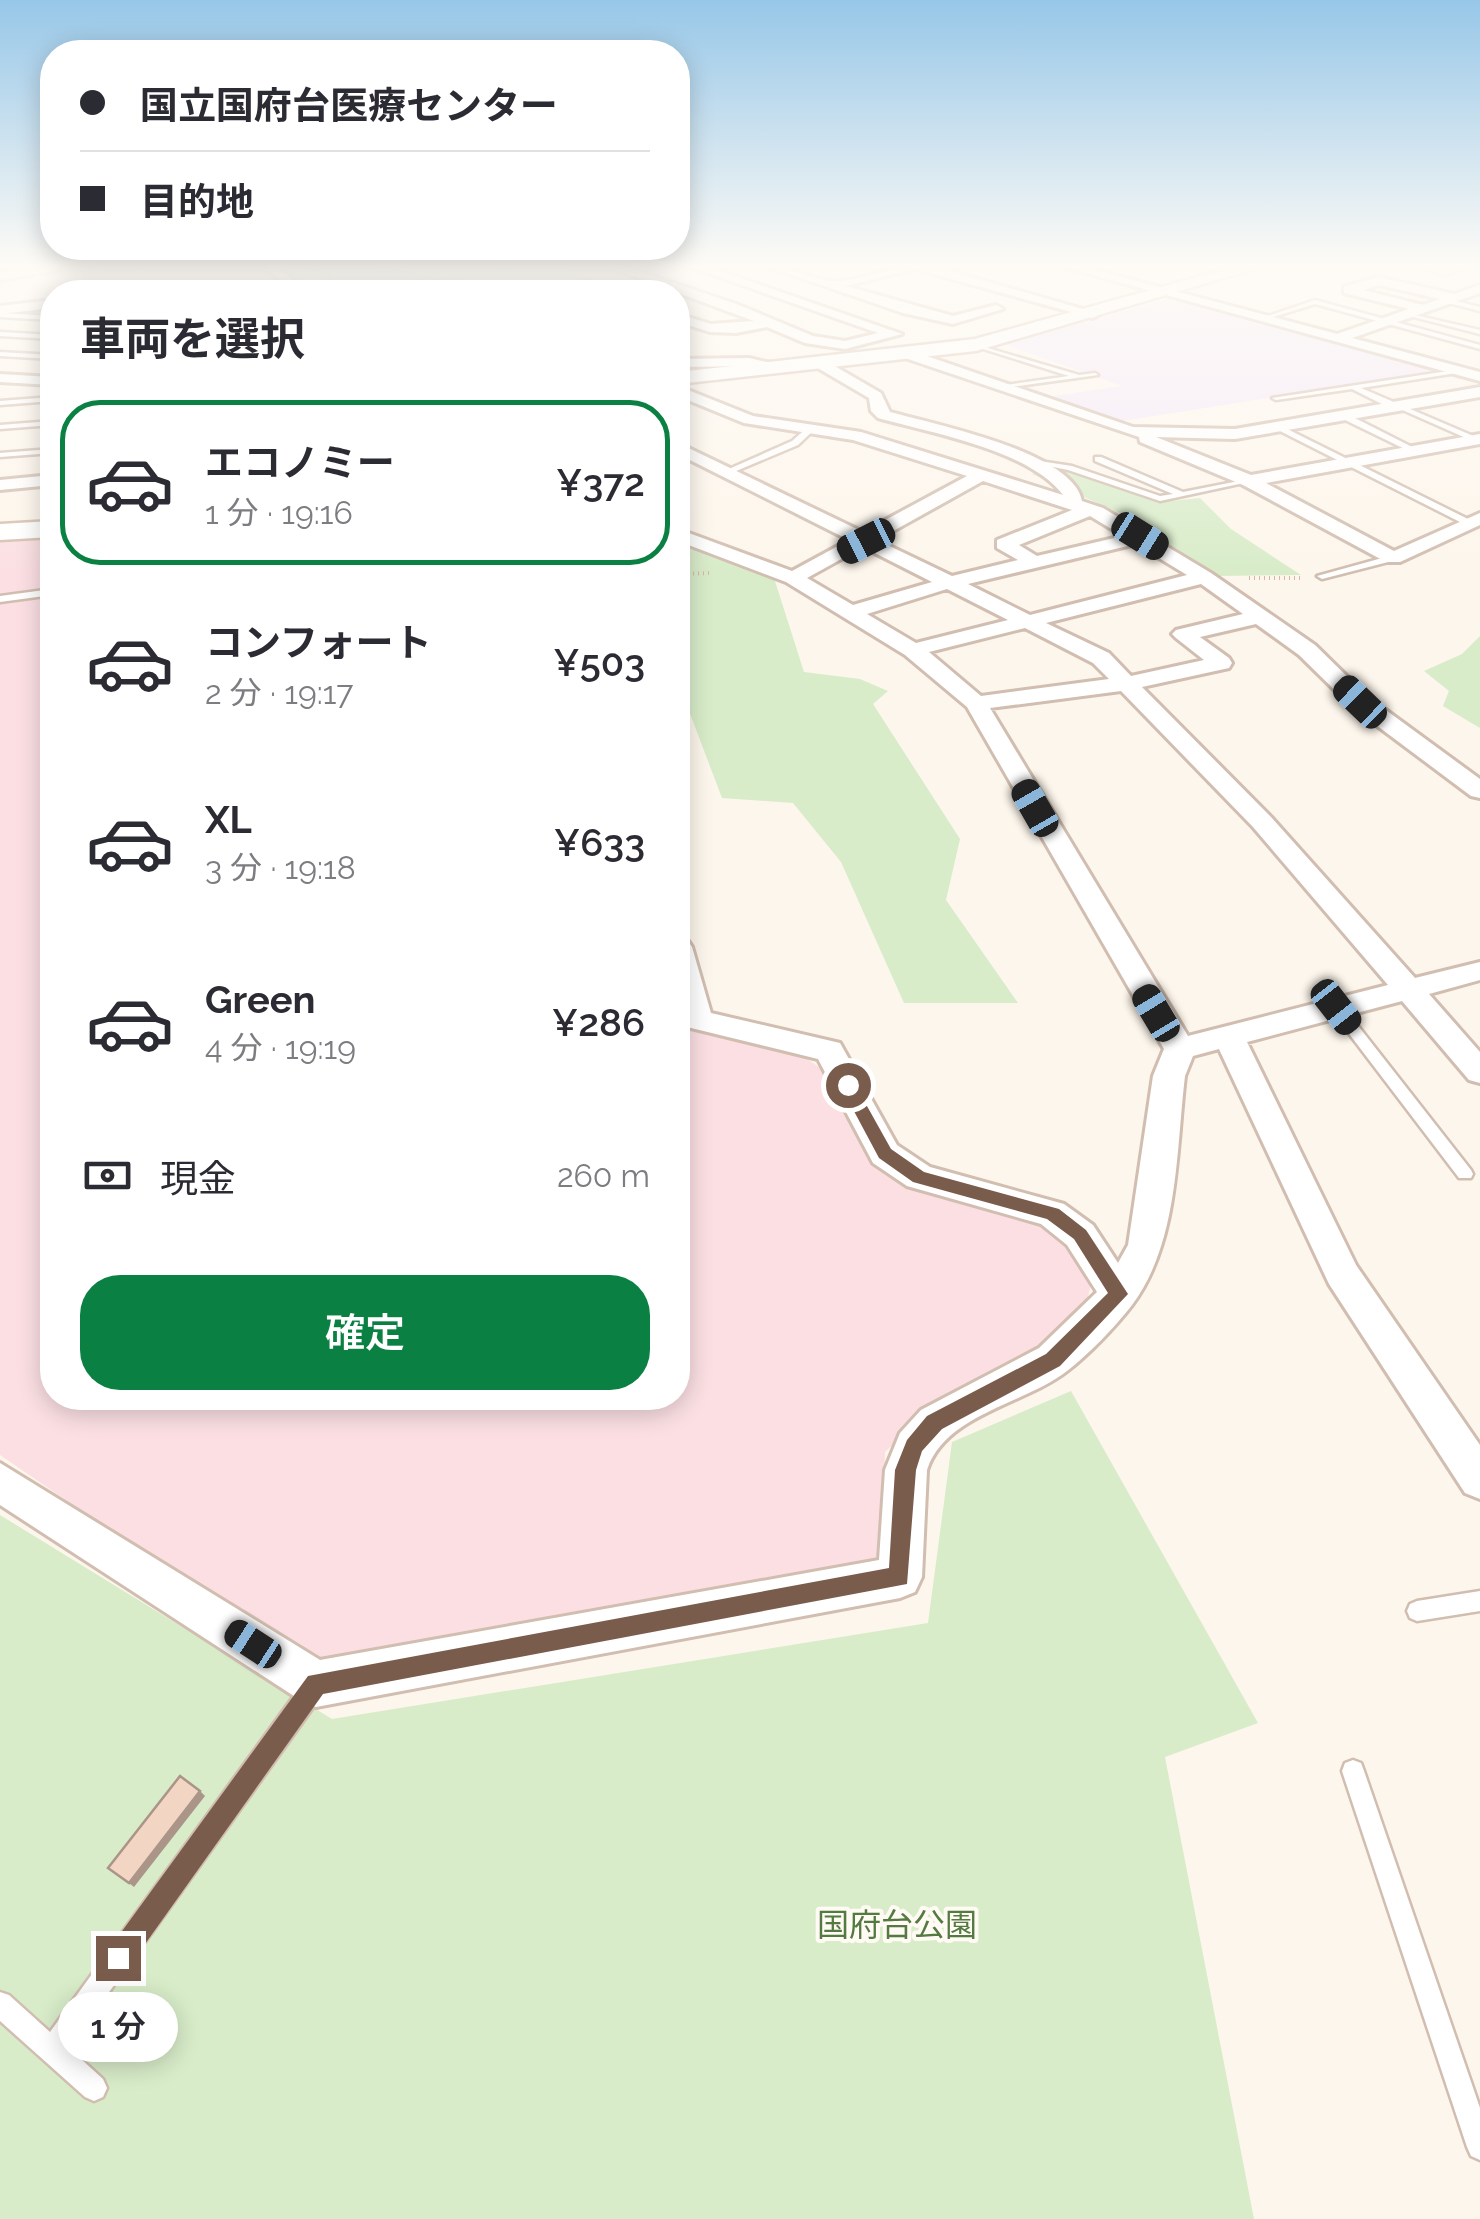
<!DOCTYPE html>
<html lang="ja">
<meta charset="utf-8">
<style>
body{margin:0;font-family:Raleway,"Noto Sans JP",sans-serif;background:#f2f2f3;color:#2b2b33;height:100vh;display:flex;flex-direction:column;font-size:38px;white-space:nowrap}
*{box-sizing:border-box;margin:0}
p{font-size:32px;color:#7c7c81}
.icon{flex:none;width:55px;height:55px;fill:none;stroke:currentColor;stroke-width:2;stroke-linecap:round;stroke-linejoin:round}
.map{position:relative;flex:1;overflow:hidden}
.drawer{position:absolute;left:40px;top:280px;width:650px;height:1130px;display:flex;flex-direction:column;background:#fff;border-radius:40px;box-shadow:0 5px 25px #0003}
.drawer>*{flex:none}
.guide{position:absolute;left:40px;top:40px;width:650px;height:220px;border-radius:40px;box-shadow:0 5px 25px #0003;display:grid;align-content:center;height:220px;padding:0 40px;background:#fff}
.end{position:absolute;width:45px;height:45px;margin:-22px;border:12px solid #7a5c4d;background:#fff;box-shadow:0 0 0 5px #fff}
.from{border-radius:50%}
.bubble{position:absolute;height:70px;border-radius:35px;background:#fff;box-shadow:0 5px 25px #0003;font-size:32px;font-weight:600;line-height:70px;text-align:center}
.car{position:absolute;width:30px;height:60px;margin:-30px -15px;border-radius:12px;box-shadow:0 0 8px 2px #0007;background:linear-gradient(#222 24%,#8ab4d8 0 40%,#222 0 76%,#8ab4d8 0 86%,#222 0)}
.guide b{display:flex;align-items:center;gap:35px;height:95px;font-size:38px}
.guide b+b{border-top:2px solid #e1e1e2}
.guide i{width:25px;height:25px;background:#2b2b33}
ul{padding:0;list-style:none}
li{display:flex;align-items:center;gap:30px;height:165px;margin:0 20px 15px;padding:0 20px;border:5px solid transparent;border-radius:40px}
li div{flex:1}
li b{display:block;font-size:38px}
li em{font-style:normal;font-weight:600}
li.current{border-color:#0b8043}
li>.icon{width:90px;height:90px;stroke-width:1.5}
h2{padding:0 40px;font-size:45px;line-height:120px}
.pay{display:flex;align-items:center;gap:25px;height:110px;padding:0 40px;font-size:38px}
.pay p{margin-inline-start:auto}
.primary-button{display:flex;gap:20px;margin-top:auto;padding:20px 40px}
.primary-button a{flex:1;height:115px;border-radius:40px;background:#0b8043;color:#fff;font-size:40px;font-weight:600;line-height:115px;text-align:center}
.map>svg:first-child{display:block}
.education{fill:#f3e8fa}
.medical{fill:#fbdfe3}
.green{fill:#d8ecc9}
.water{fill:#bfe3e8;stroke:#a5d3da;stroke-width:2.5}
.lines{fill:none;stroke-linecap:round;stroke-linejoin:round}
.lane-casing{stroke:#d1beb0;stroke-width:5}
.street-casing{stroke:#d1beb0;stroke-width:6}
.secondary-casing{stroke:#d6c0b0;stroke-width:5}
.path-far1{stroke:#d9b8a5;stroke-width:2.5;stroke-dasharray:1 4;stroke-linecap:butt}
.path{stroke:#d9b8a5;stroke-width:4;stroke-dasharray:1 4;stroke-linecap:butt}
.lane{fill:#fff;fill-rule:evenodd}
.street{fill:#fff;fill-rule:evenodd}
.secondary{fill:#fff;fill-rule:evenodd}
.shaded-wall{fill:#aa9588}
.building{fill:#f3d5c3;stroke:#aa9588;stroke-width:2.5}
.route{fill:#7a5c4d}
.labels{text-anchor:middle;stroke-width:8;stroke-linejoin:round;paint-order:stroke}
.near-park-label{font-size:32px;fill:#537a41;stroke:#fffaf3}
</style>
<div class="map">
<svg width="1480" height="2219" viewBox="0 0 1480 2219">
<rect width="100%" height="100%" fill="#fdf6ec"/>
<!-- education -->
<path class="education" d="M 1171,298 L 1445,370 L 1116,422 L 1041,398 L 1122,386 L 1004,344 Z"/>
<!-- medical -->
<path class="medical" d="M 52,537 L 52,1398 L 678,1398 L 678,963 L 694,1030 L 797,1052 L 826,1072 L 885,1175 L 921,1191 L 1035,1223 L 1060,1237 L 1092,1280 L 1088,1297 L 1048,1350 L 931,1408 L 885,1452 L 881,1580 L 313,1669 L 0,1455 L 0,540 Z"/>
<!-- green -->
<path class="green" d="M 272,264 L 553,264 L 613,286 L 561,292 L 314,292 Z
M 1054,467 L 1161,502 L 1200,498 L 1231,529 L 1301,575 L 1217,576 L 1129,523 L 1131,518 L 1032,474 Z
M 678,542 L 774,578 L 804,672 L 860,679 L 888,691 L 873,704 L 960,839 L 946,900 L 1018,1003 L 904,1003 L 841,862 L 793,803 L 722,798 L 678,682 Z
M 1480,636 L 1480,728 L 1443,706 L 1449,691 L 1424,671 L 1462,654 Z
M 1071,1391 L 1258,1723 L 1165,1757 L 1254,2219 L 0,2219 L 0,1515 L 332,1719 L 928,1623 L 952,1442 Z"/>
<!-- water -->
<path class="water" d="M 308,264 L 375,264 L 487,292 L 349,292 Z"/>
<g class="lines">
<defs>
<path id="lane" d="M 1447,299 L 1480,307 L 1480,311 L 1445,302 Z
M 1315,300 L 1480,345 L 1480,349 L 1315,304 L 1264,320 L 1259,319 Z
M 0,313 L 52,316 L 52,320 L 0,317 Z
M 1406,313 L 1480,330 L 1480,334 L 1406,315 Z
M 0,332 L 52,335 L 52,339 L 0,336 Z
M 974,344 L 1079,375 L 1095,373 L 1098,375 L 997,389 L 999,386 L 1069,376 L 974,346 Z
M 0,352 L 52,355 L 52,359 L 0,356 Z
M 1461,369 L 1463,372 L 1361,388 L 1478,438 L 1475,442 L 1398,408 L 1392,409 L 1352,389 L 1276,400 L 1272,398 Z
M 52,397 L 52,401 L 0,405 L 0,401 Z
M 1341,414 L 1347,414 L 1420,451 L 1413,453 L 1341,418 Z
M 52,421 L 52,425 L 0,429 L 0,425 Z
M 1279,425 L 1470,520 L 1471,522 L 1464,524 L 1276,429 Z
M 809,426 L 816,428 L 798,445 L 729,474 L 722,472 L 792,441 Z
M 52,449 L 52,453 L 0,457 L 0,453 Z
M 1095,457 L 1101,457 L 1183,492 L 1249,479 L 1253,481 L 1160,501 L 1068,470 L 1029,462 L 1033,460 L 1072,466 L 1160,496 L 1173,494 L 1095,461 Z
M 1393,555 L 1397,558 L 1396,560 L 1322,579 L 1317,576 Z
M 52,589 L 52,595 L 0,602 L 0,596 Z
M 1336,1002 L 1341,1004 L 1471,1170 L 1473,1174 L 1471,1178 L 1459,1178 L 1331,1010 L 1329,1007 Z
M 1480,1591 L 1480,1611 L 1417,1621 L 1410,1618 L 1407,1611 L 1410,1604 L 1417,1601 Z
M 314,1676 L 322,1679 L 325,1687 L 322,1695 L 69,2048 L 103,2079 L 107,2088 L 103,2097 L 94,2101 L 85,2097 L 0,2021 L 0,1992 L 9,1995 L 50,2032 L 306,1679 Z
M 1353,1760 L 1361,1763 L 1364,1771 L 1480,2108 L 1480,2160 L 1471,2156 L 1467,2147 L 1342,1771 L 1345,1763 Z"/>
<path id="street" d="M 47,264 L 59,264 L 59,270 L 0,280 L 0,272 Z
M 132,264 L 145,264 L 139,268 Z
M 260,264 L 274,264 L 308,292 L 295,292 Z
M 600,264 L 618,264 L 739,305 L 813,336 L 845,341 L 878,333 L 682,264 L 700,264 L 902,334 L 845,349 L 805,343 L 767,327 L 736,333 L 710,332 L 678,322 L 678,314 L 711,324 L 754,321 Z
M 760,264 C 786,264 806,278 831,281 C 855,283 896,264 926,264 L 1100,314 L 1093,318 L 915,269 L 846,286 L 953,316 L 996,305 L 1003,309 L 953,324 L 903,313 Z
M 1053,264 L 1073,264 L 1337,334 L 1409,309 L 1344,293 L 1344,287 L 1378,277 L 1454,294 L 1480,285 L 1480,293 L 1352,338 L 1480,372 L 1480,381 ZM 1379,285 L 1440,299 L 1423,305 L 1363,290 Z
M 1410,264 L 1445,267 L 1472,264 L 1446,275 Z
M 52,300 L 52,308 L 0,314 L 0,306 Z
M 905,352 L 915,352 L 1133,427 L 1235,429 L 1480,387 L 1480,397 L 1235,439 L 1156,437 L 1251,475 L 1480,434 L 1480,444 L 1266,483 L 1394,551 L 1480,513 L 1480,525 L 1400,562 L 1386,562 L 1243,485 L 1140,442 L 1139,437 L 905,358 Z
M 749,358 L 788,367 L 781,371 L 749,366 L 678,367 L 678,359 Z
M 816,361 L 826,361 L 881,393 L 890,412 C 933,424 1074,452 1082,501 L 1103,508 L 1211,573 L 1315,645 L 1368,697 L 1480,779 L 1480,798 L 1471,796 L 1352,707 L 1299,655 L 1256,624 L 1200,637 L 1229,658 L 1232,663 L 1229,668 L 1142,687 L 1271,817 L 1415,978 L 1480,962 L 1480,980 L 1429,994 L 1480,1052 L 1480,1083 L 1469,1080 L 1402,1001 L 1247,1042 L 1356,1265 L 1480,1445 L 1480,1499 L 1465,1493 L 1329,1284 L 1219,1049 L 1193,1056 L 1185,1076 C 1176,1151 1179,1242 1132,1305 C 1115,1327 1089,1354 1067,1371 C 1025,1404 945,1414 927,1470 L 922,1577 L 915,1592 L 900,1598 L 316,1707 L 300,1700 L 0,1505 L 0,1463 L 320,1660 L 879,1560 L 885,1470 L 900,1433 L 921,1410 L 1039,1348 L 1097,1292 L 1067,1245 L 1041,1224 L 907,1186 L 873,1163 L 818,1059 L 687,1027 L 678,1000 L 678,938 L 688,941 L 692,947 L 711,1013 L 840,1043 L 897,1145 L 930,1167 L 1064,1204 L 1093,1225 L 1118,1263 L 1128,1245 L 1153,1076 L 1164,1049 L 967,707 L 905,655 L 786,582 L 678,541 L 678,529 L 792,571 L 849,540 L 678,454 L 678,443 L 863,532 L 967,476 L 853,440 L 744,423 L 678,396 L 678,386 L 753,416 L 861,432 L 1063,495 C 1029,450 932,433 878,418 L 871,411 L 869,398 L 816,367 ZM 983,481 L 1072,510 L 997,540 L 997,548 L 1018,560 L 952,576 L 877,540 ZM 1090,516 L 1123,536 L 1037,556 L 1019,545 ZM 1136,544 L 1187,575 L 1030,615 L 968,584 ZM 863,547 L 932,582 L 853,605 L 807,578 ZM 1201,584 L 1243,614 L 1176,630 L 1172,634 L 1176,638 L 1204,660 L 1131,676 L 1109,653 L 1046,623 ZM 947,589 L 1008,620 L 916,643 L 867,614 ZM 1025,628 L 1093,663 L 1109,679 L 981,696 L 929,652 ZM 1121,691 L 1253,827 L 1388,985 L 1188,1036 L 990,708 Z
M 0,374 L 52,377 L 52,385 L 0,382 Z
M 52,475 L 52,485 L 0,490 L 0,480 Z"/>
<path id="secondary" d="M 1244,264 L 1271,264 L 976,351 L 678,384 L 678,372 L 975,339 Z
M 52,521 L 52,537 L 0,540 L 0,524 Z"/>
</defs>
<!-- lane casing -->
<use href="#lane" class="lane-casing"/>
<!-- street casing -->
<use href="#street" class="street-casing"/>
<!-- secondary casing -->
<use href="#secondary" class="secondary-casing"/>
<!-- path-far1 -->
<path class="path-far1" d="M 393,264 L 501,292"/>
<!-- path -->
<path class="path" d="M 678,574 L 711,573
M 1249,578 L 1302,578"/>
<!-- lane -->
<use href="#lane" class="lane"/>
<!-- street -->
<use href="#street" class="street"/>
<!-- secondary -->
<use href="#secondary" class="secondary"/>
</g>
<!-- shaded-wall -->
<path class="shaded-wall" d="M 200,1791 L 205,1796 L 134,1887 L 129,1883 Z"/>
<!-- building -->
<path class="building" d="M 180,1776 L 200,1791 L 129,1883 L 108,1868 Z"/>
<!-- sky -->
<linearGradient id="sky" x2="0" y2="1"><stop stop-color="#97c7e8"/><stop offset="0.46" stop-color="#fefbf6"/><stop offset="1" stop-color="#fefbf6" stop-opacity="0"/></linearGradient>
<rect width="1480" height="575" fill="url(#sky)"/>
<!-- route -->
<path class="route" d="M 848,1080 L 853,1081 L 891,1149 L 924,1172 L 1059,1209 L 1086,1230 L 1128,1294 L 1060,1366 L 942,1429 L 922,1451 L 916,1470 L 907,1584 L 323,1694 L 128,1968 L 118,1971 L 109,1968 L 105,1958 L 109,1949 L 308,1676 L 889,1568 L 895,1470 L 907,1440 L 927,1416 L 1046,1354 L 1108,1293 L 1074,1239 L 1047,1219 L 913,1182 L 879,1158 L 840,1085 Z"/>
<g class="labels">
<!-- near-park labels -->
<g class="near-park-label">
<text x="897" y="1936">国府台公園</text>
</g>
</g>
</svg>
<i class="end from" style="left:848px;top:1085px"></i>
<i class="end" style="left:118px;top:1958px"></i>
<div class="bubble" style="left:58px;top:1992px;width:120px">1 分</div>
<i class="car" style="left:1140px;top:536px;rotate:122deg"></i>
<i class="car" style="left:866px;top:541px;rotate:243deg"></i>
<i class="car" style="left:1360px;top:702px;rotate:314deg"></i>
<i class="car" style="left:1035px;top:808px;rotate:330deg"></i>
<i class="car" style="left:1336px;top:1007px;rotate:142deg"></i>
<i class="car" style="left:1156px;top:1013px;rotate:329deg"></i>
<i class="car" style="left:253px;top:1644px;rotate:303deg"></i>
<div class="guide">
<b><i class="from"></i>国立国府台医療センター</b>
<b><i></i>目的地</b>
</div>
<section class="drawer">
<h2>車両を選択</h2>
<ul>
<li class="current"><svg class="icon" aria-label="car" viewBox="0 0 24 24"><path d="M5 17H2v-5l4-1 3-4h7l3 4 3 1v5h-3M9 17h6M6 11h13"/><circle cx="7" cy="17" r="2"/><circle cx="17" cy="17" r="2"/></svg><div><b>エコノミー</b><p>1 分 · 19:16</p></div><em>¥372</em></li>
<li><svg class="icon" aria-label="car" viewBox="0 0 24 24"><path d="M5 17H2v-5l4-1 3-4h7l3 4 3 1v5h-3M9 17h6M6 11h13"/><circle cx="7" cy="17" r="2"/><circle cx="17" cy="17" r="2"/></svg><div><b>コンフォート</b><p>2 分 · 19:17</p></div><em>¥503</em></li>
<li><svg class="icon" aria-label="car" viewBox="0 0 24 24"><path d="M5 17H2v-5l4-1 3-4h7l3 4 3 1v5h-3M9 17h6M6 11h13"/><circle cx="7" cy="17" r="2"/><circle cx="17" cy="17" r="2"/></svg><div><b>XL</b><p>3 分 · 19:18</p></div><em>¥633</em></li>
<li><svg class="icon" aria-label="car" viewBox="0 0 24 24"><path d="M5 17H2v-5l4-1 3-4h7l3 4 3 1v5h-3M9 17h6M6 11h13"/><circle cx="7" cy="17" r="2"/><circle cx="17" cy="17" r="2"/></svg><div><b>Green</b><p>4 分 · 19:19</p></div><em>¥286</em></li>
</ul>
<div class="pay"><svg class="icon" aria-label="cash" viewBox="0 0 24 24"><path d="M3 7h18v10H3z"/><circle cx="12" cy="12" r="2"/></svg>現金<p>260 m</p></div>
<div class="primary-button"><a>確定</a></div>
</section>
</div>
